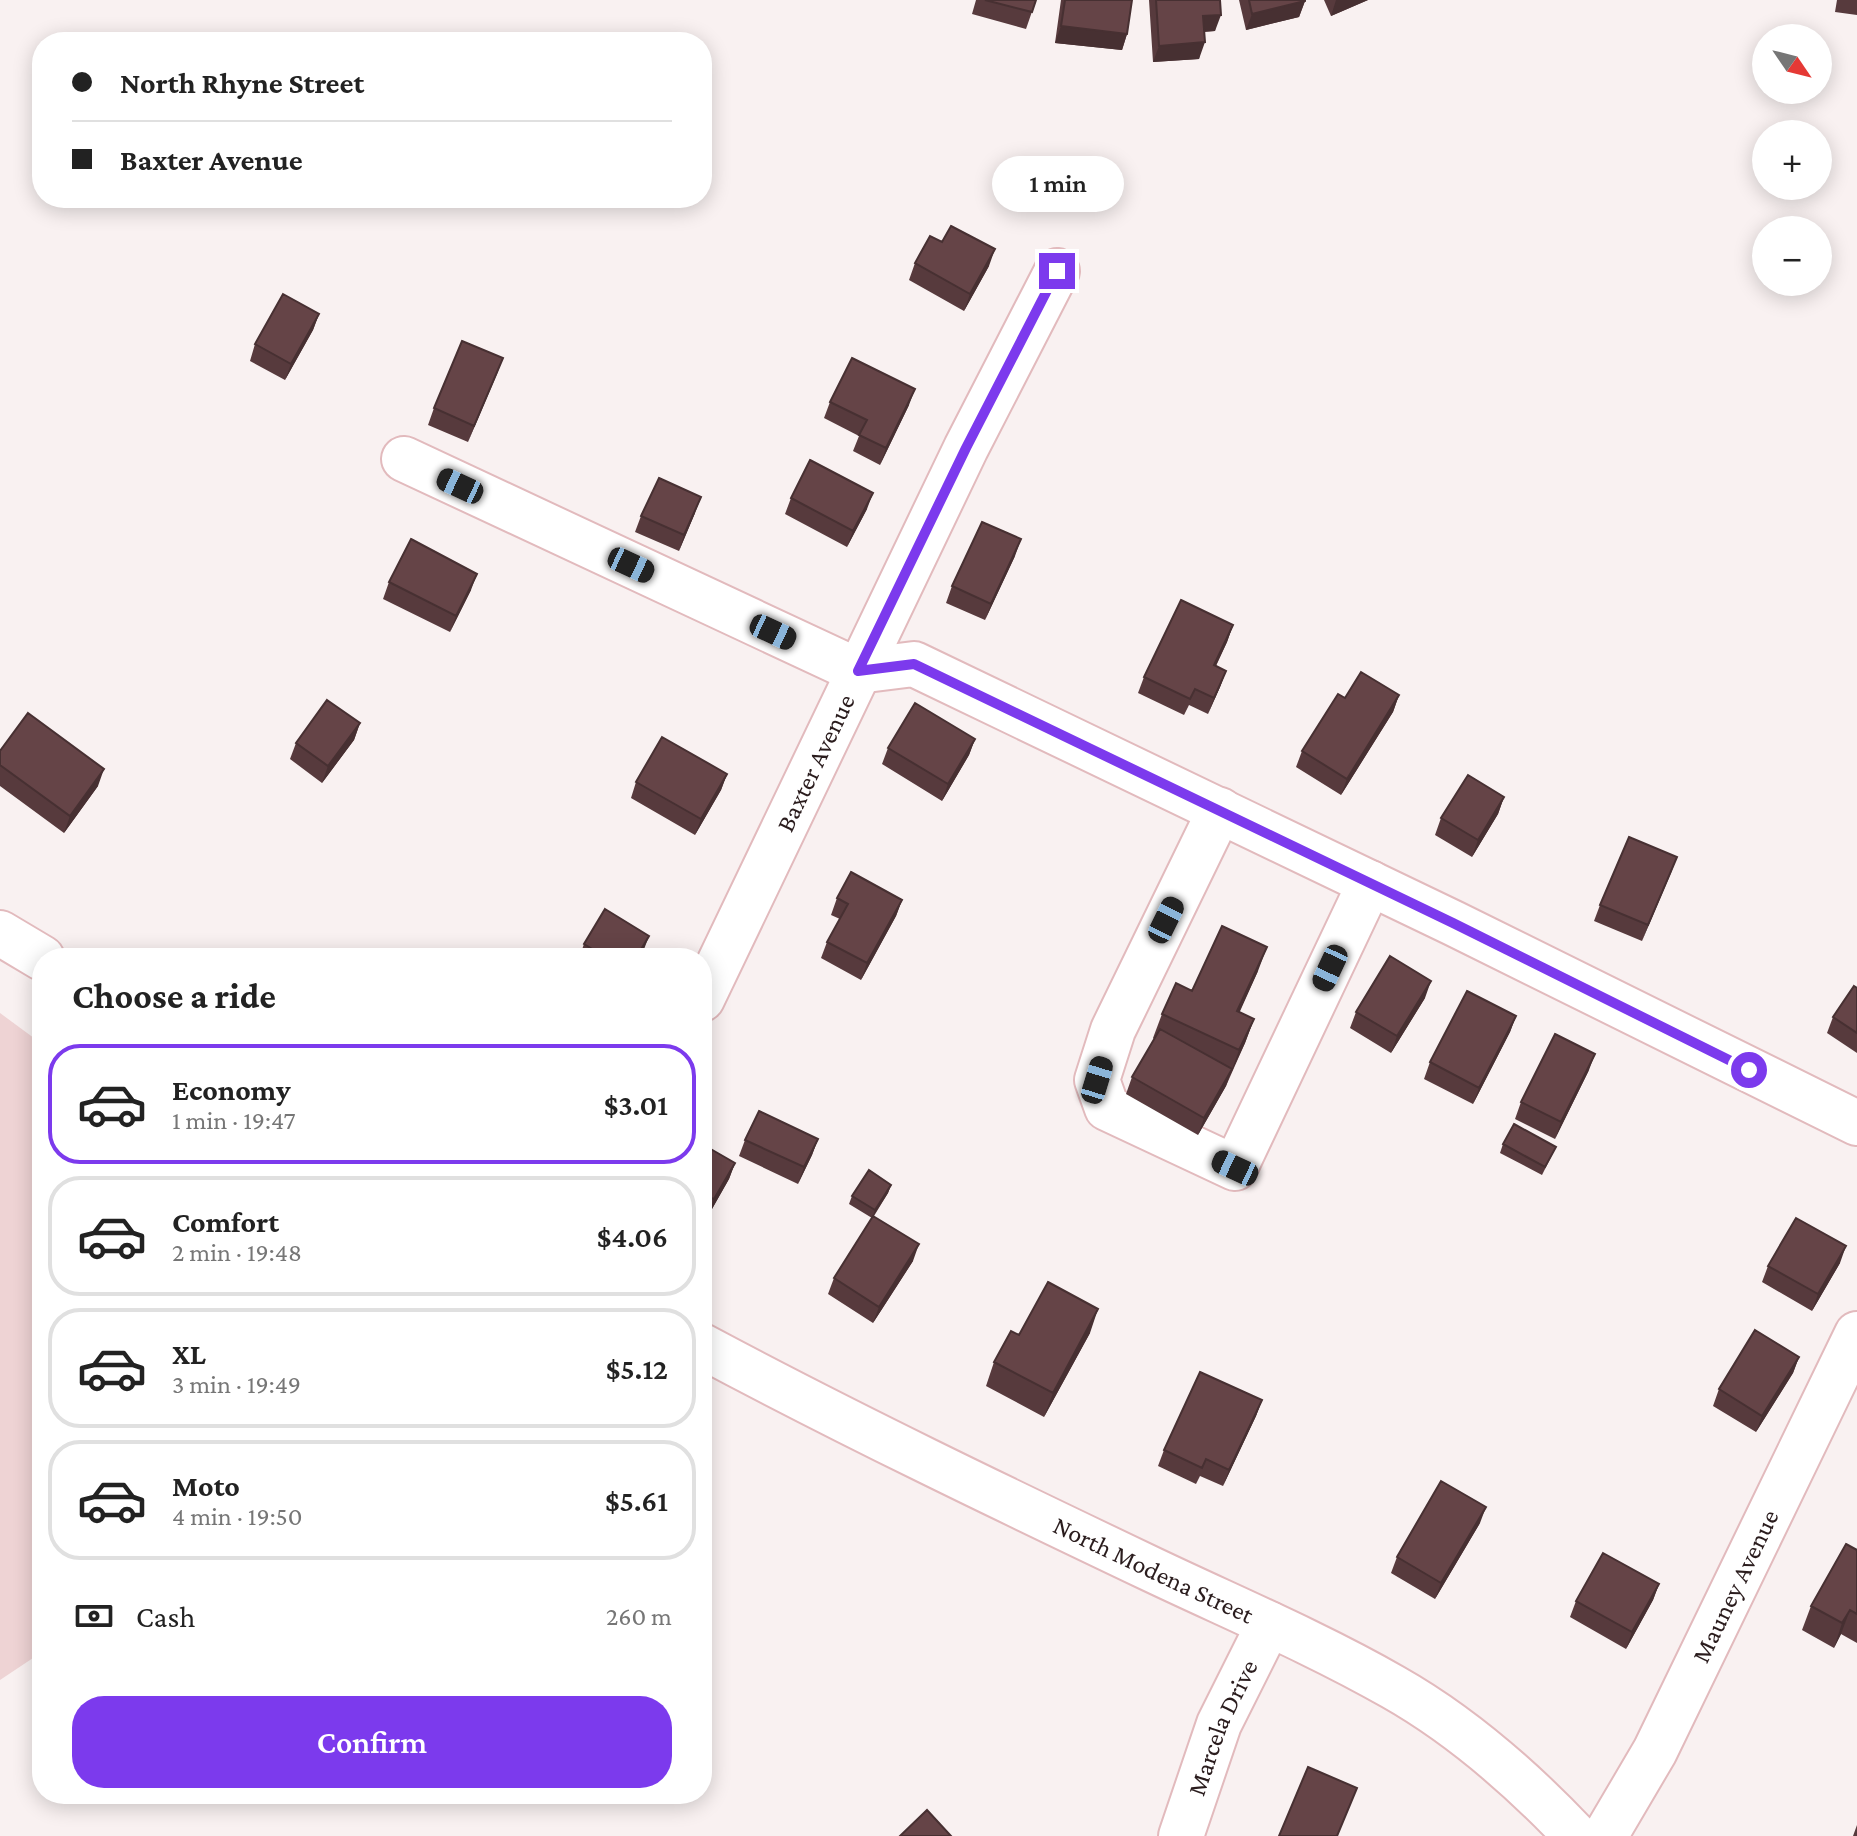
<!DOCTYPE html>
<meta charset="utf-8">
<style>
body{margin:0;font-family:"Crimson Pro",serif;background:#f2f2f2;color:#222;height:100vh;display:flex;flex-direction:column;font-size:30px;white-space:nowrap}
*{box-sizing:border-box;margin:0}
p{font-size:26px;color:#767676}
.icon{flex:none;width:44px;height:44px;fill:none;stroke:currentColor;stroke-width:2;stroke-linecap:round;stroke-linejoin:round}
.map{position:relative;flex:1;overflow:hidden}
.sheet{position:absolute;left:32px;top:948px;width:680px;height:856px;display:flex;flex-direction:column;background:#fff;border-radius:32px;box-shadow:0 4px 20px #0003}
.sheet>*{flex:none}
.hud{position:absolute;left:32px;top:32px;width:680px;height:176px;border-radius:32px;box-shadow:0 4px 20px #0003;display:grid;align-content:center;height:176px;padding:0 40px;background:#fff}
.needle{width:52px;rotate:125deg}
.tools{position:absolute;left:1752px;top:24px;display:grid;gap:16px}
.tools a{display:grid;place-items:center;width:80px;height:80px;border-radius:50%;background:#fff;box-shadow:0 4px 20px #0003;font-size:40px}
.end{position:absolute;width:36px;height:36px;margin:-18px;border:10px solid #7c3aed;background:#fff;box-shadow:0 0 0 4px #fff}
.from{border-radius:50%}
.bubble{position:absolute;height:56px;border-radius:28px;background:#fff;box-shadow:0 4px 20px #0003;font-size:26px;font-weight:600;line-height:56px;text-align:center}
.car{position:absolute;width:24px;height:48px;margin:-24px -12px;border-radius:10px;box-shadow:0 0 6px 2px #0007;background:linear-gradient(#222 24%,#8ab4d8 0 40%,#222 0 76%,#8ab4d8 0 86%,#222 0)}
.hud b{display:flex;align-items:center;gap:28px;height:76px;font-size:30px}
.hud b+b{border-top:2px solid #e0e0e0}
.hud i{width:20px;height:20px;background:#222}
ul{padding:0;list-style:none}
li{display:flex;align-items:center;gap:24px;height:120px;margin:0 16px 12px;padding:0 24px;border:4px solid #e0e0e0;border-radius:32px}
li div{flex:1}
li b{display:block;font-size:30px}
li em{font-style:normal;font-weight:600}
li.active{border-color:#7c3aed}
li>.icon{width:72px;height:72px;stroke-width:1.5}
h2{padding:0 40px;font-size:36px;line-height:96px}
.pay{display:flex;align-items:center;gap:20px;height:88px;padding:0 40px;font-size:30px}
.pay p{margin-inline-start:auto}
.primary-button{display:flex;gap:16px;margin-top:auto;padding:16px 40px}
.primary-button a{flex:1;height:92px;border-radius:32px;background:#7c3aed;color:#fff;font-size:32px;font-weight:600;line-height:92px;text-align:center}
.map>svg:first-child{display:block}
.green{fill:#eed3d4}
.lines{fill:none;stroke-linecap:round;stroke-linejoin:round}
.minor-casing{stroke:#e2babd;stroke-width:48}
.minor{stroke:#fff;stroke-width:44}
.wall{fill:#573a3d}
.shaded-wall{fill:#473032}
.building{fill:#654447;stroke:#473032;stroke-width:2}
.route{stroke:#7c3aed;stroke-width:10}
.labels{text-anchor:middle;stroke-width:8;stroke-linejoin:round;paint-order:stroke}
.street-label{font-size:26px;fill:#2a1c1d;stroke:#fff}
</style>
<div class="map">
<svg width="1857" height="1836" viewBox="0 0 1857 1836">
<rect width="100%" height="100%" fill="#f9f1f1"/>
<!-- green -->
<path class="green" d="M 0,1013 L 42,1044 L 42,1652 L 0,1680 Z"/>
<g class="lines">
<defs>
<g id="minor">
<path d="M 404,459 L 858,671 L 914,664 L 1453,923 L 1857,1123"/>
<path d="M 1220,810 L 1113,1030 L 1097,1080 L 1107,1108 L 1235,1168 L 1370,883"/>
<path d="M 0,933 L 42,958"/>
<path id="s1" d="M 702,999 L 966,448 L 1057,271"/>
<path id="s2" d="M 702,1346 C 850,1425 1002,1498 1153,1570 C 1233,1608 1316,1643 1393,1687 C 1462,1726 1522,1779 1576,1836"/>
<path id="s3" d="M 1181,1836 L 1219,1724 L 1269,1624"/>
<path id="s4" d="M 1605,1836 L 1655,1751 L 1857,1334"/>
</g>
</defs>
<!-- minor casing -->
<use href="#minor" class="minor-casing"/>
<!-- minor -->
<use href="#minor" class="minor"/>
</g>
<!-- wall -->
<path class="wall" d="M 976,0 L 1036,0 L 1026,29 L 972,14 Z
M 1061,0 L 1132,0 L 1127,34 L 1122,50 L 1055,43 Z
M 1149,0 L 1220,0 L 1215,31 L 1204,32 L 1199,59 L 1153,62 Z
M 1239,0 L 1305,0 L 1305,1 L 1299,17 L 1246,30 Z
M 1324,0 L 1368,0 L 1331,16 Z
M 1837,0 L 1857,0 L 1857,15 L 1835,12 Z
M 942,242 L 989,266 L 964,311 L 909,280 L 915,263 Z
M 319,314 L 313,330 L 285,380 L 250,361 L 255,344 Z
M 503,358 L 468,442 L 428,425 L 434,408 Z
M 830,402 L 909,405 L 880,465 L 853,451 L 859,436 L 824,418 Z
M 791,498 L 867,509 L 847,547 L 785,514 Z
M 695,513 L 679,551 L 635,532 L 641,516 Z
M 1015,556 L 985,620 L 946,603 L 952,586 Z
M 389,582 L 471,590 L 450,632 L 383,599 Z
M 1233,625 L 1227,642 L 1216,666 L 1226,671 L 1220,687 L 1208,714 L 1189,705 L 1184,715 L 1138,693 L 1144,677 Z
M 1399,695 L 1393,712 L 1341,795 L 1296,767 L 1302,751 L 1345,698 Z
M 360,723 L 354,740 L 322,783 L 290,759 L 296,743 Z
M 975,739 L 969,755 L 942,801 L 882,764 L 888,748 Z
M 0,751 L 98,786 L 64,833 L 0,786 Z
M 727,774 L 721,790 L 695,835 L 631,798 L 636,782 Z
M 1504,797 L 1498,814 L 1472,857 L 1435,835 L 1441,818 Z
M 1677,857 L 1642,941 L 1594,921 L 1600,905 Z
M 837,898 L 902,900 L 896,916 L 861,980 L 821,958 L 827,942 L 840,919 L 831,915 Z
M 584,944 L 643,952 L 640,958 L 579,958 Z
M 1258,971 L 1239,1012 L 1254,1019 L 1245,1043 L 1226,1086 L 1198,1135 L 1126,1094 L 1132,1077 L 1154,1039 L 1153,1038 L 1162,1014 L 1192,991 Z
M 1857,988 L 1857,1053 L 1827,1033 L 1833,1017 Z
M 1425,998 L 1391,1053 L 1350,1028 L 1356,1012 Z
M 1516,1016 L 1510,1032 L 1473,1104 L 1424,1079 L 1430,1062 Z
M 1589,1070 L 1555,1139 L 1515,1119 L 1521,1102 Z
M 818,1139 L 812,1155 L 798,1184 L 739,1156 L 745,1140 Z
M 702,1144 L 735,1163 L 729,1179 L 708,1216 L 702,1213 Z
M 1503,1144 L 1556,1147 L 1542,1175 L 1500,1153 Z
M 891,1185 L 888,1193 L 874,1216 L 913,1261 L 873,1323 L 828,1294 L 834,1278 L 872,1218 L 849,1204 L 852,1196 Z
M 1840,1263 L 1812,1311 L 1762,1282 L 1768,1266 Z
M 1090,1333 L 1044,1417 L 986,1386 L 994,1362 L 1019,1335 Z
M 1799,1357 L 1793,1373 L 1756,1432 L 1713,1406 L 1719,1389 Z
M 1262,1400 L 1256,1416 L 1223,1486 L 1200,1476 L 1196,1484 L 1158,1466 L 1164,1450 Z
M 1480,1523 L 1435,1599 L 1391,1573 L 1397,1557 Z
M 1857,1550 L 1857,1643 L 1841,1634 L 1834,1648 L 1802,1630 L 1811,1606 Z
M 1659,1584 L 1653,1600 L 1626,1649 L 1570,1617 L 1576,1601 Z
M 1857,1825 L 1857,1836 L 1853,1836 Z"/>
<!-- shaded-wall -->
<path class="shaded-wall" d="M 1336,0 L 1368,0 L 1331,16 Z
M 1305,1 L 1299,17 L 1246,30 L 1252,14 Z
M 1221,15 L 1215,31 L 1197,32 L 1203,16 Z
M 1061,26 L 1127,34 L 1122,50 L 1055,43 Z
M 1205,42 L 1199,59 L 1153,62 L 1159,46 Z
M 995,249 L 989,266 L 964,311 L 970,294 Z
M 319,314 L 313,330 L 285,380 L 291,364 Z
M 503,358 L 497,374 L 468,442 L 474,426 Z
M 915,389 L 909,405 L 880,465 L 886,448 Z
M 873,493 L 867,509 L 847,547 L 853,531 Z
M 701,497 L 695,513 L 679,551 L 684,535 Z
M 1021,539 L 1015,556 L 985,620 L 991,604 Z
M 477,574 L 471,590 L 450,632 L 456,616 Z
M 1233,625 L 1227,642 L 1208,682 L 1214,665 Z
M 1226,671 L 1220,687 L 1208,714 L 1214,698 Z
M 1399,695 L 1393,712 L 1341,795 L 1347,779 Z
M 360,723 L 354,740 L 322,783 L 328,766 Z
M 975,739 L 969,755 L 942,801 L 948,784 Z
M 104,769 L 98,786 L 64,833 L 70,816 Z
M 727,774 L 721,790 L 695,835 L 701,819 Z
M 1504,797 L 1498,814 L 1472,857 L 1478,840 Z
M 1677,857 L 1671,873 L 1642,941 L 1648,925 Z
M 902,900 L 896,916 L 861,980 L 867,963 Z
M 649,936 L 643,952 L 640,958 L 636,958 Z
M 1267,947 L 1258,971 L 1229,1036 L 1237,1011 Z
M 1431,981 L 1425,998 L 1391,1053 L 1397,1036 Z
M 1516,1016 L 1510,1032 L 1473,1104 L 1479,1088 Z
M 1254,1019 L 1245,1043 L 1230,1075 L 1239,1050 Z
M 1595,1054 L 1589,1070 L 1555,1139 L 1561,1122 Z
M 1232,1069 L 1226,1086 L 1198,1135 L 1204,1118 Z
M 818,1139 L 812,1155 L 798,1184 L 804,1167 Z
M 735,1163 L 729,1179 L 708,1216 L 714,1199 Z
M 891,1185 L 888,1193 L 872,1218 L 875,1210 Z
M 919,1244 L 913,1261 L 873,1323 L 879,1307 Z
M 1846,1246 L 1840,1263 L 1812,1311 L 1818,1294 Z
M 1098,1309 L 1090,1333 L 1044,1417 L 1053,1393 Z
M 1799,1357 L 1793,1373 L 1756,1432 L 1762,1416 Z
M 1262,1400 L 1256,1416 L 1223,1486 L 1229,1470 Z
M 1486,1507 L 1480,1523 L 1435,1599 L 1441,1583 Z
M 1659,1584 L 1653,1600 L 1626,1649 L 1632,1632 Z
M 1850,1610 L 1841,1634 L 1834,1648 L 1842,1623 Z"/>
<!-- building -->
<path class="building" d="M 985,0 L 1036,0 L 1032,12 Z
M 1065,0 L 1132,0 L 1127,34 L 1061,26 Z
M 1156,0 L 1220,0 L 1221,15 L 1203,16 L 1205,42 L 1159,46 Z
M 1249,0 L 1305,0 L 1305,1 L 1252,14 Z
M 951,226 L 995,249 L 970,294 L 915,263 L 930,236 L 942,242 Z
M 283,294 L 319,314 L 291,364 L 255,344 Z
M 462,341 L 503,358 L 474,426 L 434,408 Z
M 852,358 L 915,389 L 886,448 L 859,435 L 867,420 L 830,402 Z
M 810,460 L 873,493 L 853,531 L 791,498 Z
M 659,478 L 701,497 L 684,535 L 641,516 Z
M 982,522 L 1021,539 L 991,604 L 952,586 Z
M 411,539 L 477,574 L 456,616 L 389,582 Z
M 1181,600 L 1233,625 L 1214,665 L 1226,671 L 1214,698 L 1195,689 L 1190,699 L 1144,677 Z
M 1361,672 L 1399,695 L 1347,779 L 1302,751 L 1338,694 L 1345,698 Z
M 327,700 L 360,723 L 328,766 L 296,743 Z
M 915,703 L 975,739 L 948,784 L 888,748 Z
M 28,713 L 104,769 L 70,816 L 0,765 L 0,751 Z
M 662,737 L 727,774 L 701,819 L 636,782 Z
M 1468,775 L 1504,797 L 1478,840 L 1441,818 Z
M 1629,837 L 1677,857 L 1648,925 L 1600,905 Z
M 851,872 L 902,900 L 867,963 L 827,942 L 848,904 L 837,898 Z
M 605,909 L 649,936 L 636,958 L 607,958 L 584,944 Z
M 1222,926 L 1267,947 L 1237,1011 L 1254,1019 L 1239,1050 L 1162,1014 L 1176,983 L 1192,991 Z
M 1390,956 L 1431,981 L 1397,1036 L 1356,1012 Z
M 1854,986 L 1857,988 L 1857,1033 L 1833,1017 Z
M 1467,991 L 1516,1016 L 1479,1088 L 1430,1062 Z
M 1160,1029 L 1232,1069 L 1204,1118 L 1132,1077 Z
M 1555,1034 L 1595,1054 L 1561,1122 L 1521,1102 Z
M 759,1111 L 818,1139 L 804,1167 L 745,1140 Z
M 1514,1124 L 1556,1147 L 1545,1167 L 1503,1144 Z
M 702,1144 L 735,1163 L 714,1199 L 708,1197 L 702,1208 Z
M 869,1170 L 891,1185 L 875,1210 L 852,1196 Z
M 873,1216 L 919,1244 L 879,1307 L 834,1278 Z
M 1796,1218 L 1846,1246 L 1818,1294 L 1768,1266 Z
M 1048,1282 L 1098,1309 L 1053,1393 L 994,1362 L 1011,1331 L 1019,1335 Z
M 1755,1330 L 1799,1357 L 1762,1416 L 1719,1389 Z
M 1200,1372 L 1262,1400 L 1229,1470 L 1206,1459 L 1202,1468 L 1164,1450 Z
M 1441,1481 L 1486,1507 L 1441,1583 L 1397,1557 Z
M 1846,1544 L 1857,1550 L 1857,1614 L 1850,1610 L 1842,1623 L 1811,1606 Z
M 1603,1553 L 1659,1584 L 1632,1632 L 1576,1601 Z
M 1308,1767 L 1357,1788 L 1337,1836 L 1279,1836 Z
M 927,1810 L 951,1836 L 900,1836 Z"/>
<g class="lines">
<!-- route -->
<path class="route" d="M 1057,271 L 966,448 L 858,671 L 914,664 L 1453,923 L 1749,1070"/>
</g>
<g class="labels">
<!-- street labels -->
<g class="street-label">
<text dy="9" stroke="none"><textPath href="#s1" startOffset="262">Baxter Avenue</textPath></text>
<text dy="9" stroke="none"><textPath href="#s2" startOffset="504">North Modena Street</textPath></text>
<text dy="9" stroke="none"><textPath href="#s4" startOffset="282">Mauney Avenue</textPath></text>
<text dy="9" stroke="none"><textPath href="#s3" startOffset="116">Marcela Drive</textPath></text>
</g>
</g>
</svg>
<div class="tools">
<a><svg class="needle" viewBox="-14 -14 28 28"><path d="M0-13l5 13h-10z" fill="#e53935"/><path d="M0 13l5-13h-10z" fill="#767676"/></svg></a>
<a>+</a>
<a>−</a>
</div>
<i class="end from" style="left:1749px;top:1070px"></i>
<i class="end" style="left:1057px;top:271px"></i>
<div class="bubble" style="left:992px;top:156px;width:132px">1 min</div>
<i class="car" style="left:460px;top:486px;rotate:295deg"></i>
<i class="car" style="left:631px;top:565px;rotate:115deg"></i>
<i class="car" style="left:773px;top:632px;rotate:115deg"></i>
<i class="car" style="left:1166px;top:920px;rotate:26deg"></i>
<i class="car" style="left:1330px;top:968px;rotate:205deg"></i>
<i class="car" style="left:1097px;top:1080px;rotate:17deg"></i>
<i class="car" style="left:1235px;top:1168px;rotate:295deg"></i>
<div class="hud">
<b><i class="from"></i>North Rhyne Street</b>
<b><i></i>Baxter Avenue</b>
</div>
<section class="sheet">
<h2>Choose a ride</h2>
<ul>
<li class="active"><svg class="icon" aria-label="car" viewBox="0 0 24 24"><path d="M5 17H2v-5l4-1 3-4h7l3 4 3 1v5h-3M9 17h6M6 11h13"/><circle cx="7" cy="17" r="2"/><circle cx="17" cy="17" r="2"/></svg><div><b>Economy</b><p>1 min · 19:47</p></div><em>$3.01</em></li>
<li><svg class="icon" aria-label="car" viewBox="0 0 24 24"><path d="M5 17H2v-5l4-1 3-4h7l3 4 3 1v5h-3M9 17h6M6 11h13"/><circle cx="7" cy="17" r="2"/><circle cx="17" cy="17" r="2"/></svg><div><b>Comfort</b><p>2 min · 19:48</p></div><em>$4.06</em></li>
<li><svg class="icon" aria-label="car" viewBox="0 0 24 24"><path d="M5 17H2v-5l4-1 3-4h7l3 4 3 1v5h-3M9 17h6M6 11h13"/><circle cx="7" cy="17" r="2"/><circle cx="17" cy="17" r="2"/></svg><div><b>XL</b><p>3 min · 19:49</p></div><em>$5.12</em></li>
<li><svg class="icon" aria-label="car" viewBox="0 0 24 24"><path d="M5 17H2v-5l4-1 3-4h7l3 4 3 1v5h-3M9 17h6M6 11h13"/><circle cx="7" cy="17" r="2"/><circle cx="17" cy="17" r="2"/></svg><div><b>Moto</b><p>4 min · 19:50</p></div><em>$5.61</em></li>
</ul>
<div class="pay"><svg class="icon" aria-label="cash" viewBox="0 0 24 24"><path d="M3 7h18v10H3z"/><circle cx="12" cy="12" r="2"/></svg>Cash<p>260 m</p></div>
<div class="primary-button"><a>Confirm</a></div>
</section>
</div>
